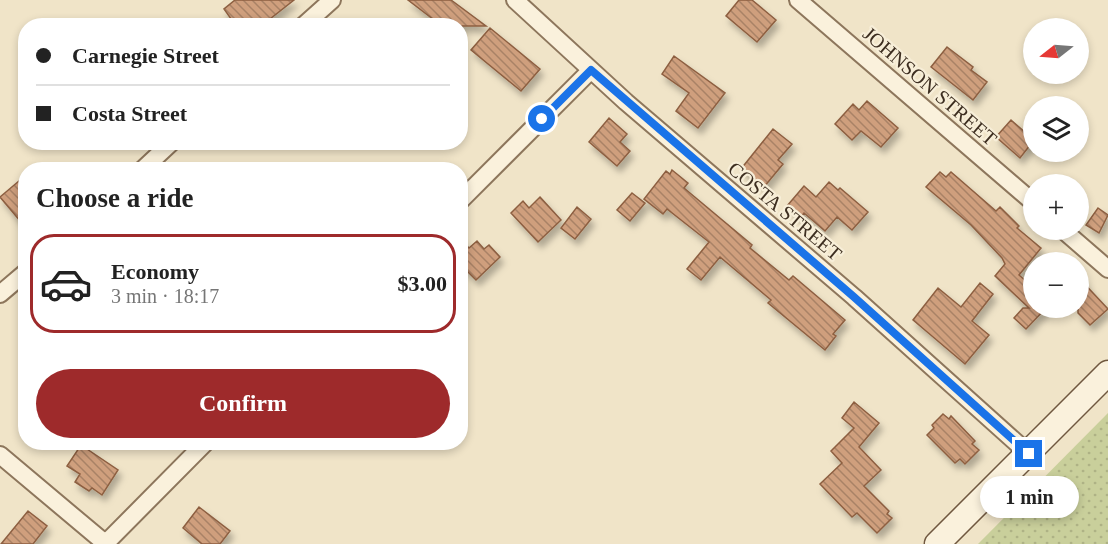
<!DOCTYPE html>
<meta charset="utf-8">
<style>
body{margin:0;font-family:Georgia,serif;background:#f2f2f2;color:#222;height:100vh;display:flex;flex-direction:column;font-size:22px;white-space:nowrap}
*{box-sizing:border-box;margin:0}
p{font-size:20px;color:#767676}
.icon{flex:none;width:33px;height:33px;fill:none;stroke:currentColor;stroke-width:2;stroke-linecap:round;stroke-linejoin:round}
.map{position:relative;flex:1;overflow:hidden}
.panel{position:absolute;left:18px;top:162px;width:450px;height:288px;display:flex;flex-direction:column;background:#fff;border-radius:24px;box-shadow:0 3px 9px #0003}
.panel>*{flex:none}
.top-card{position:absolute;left:18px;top:18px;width:450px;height:132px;border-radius:24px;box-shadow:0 3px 9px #0003;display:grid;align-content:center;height:132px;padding:0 18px;background:#fff}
.needle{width:39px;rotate:253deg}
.buttons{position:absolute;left:1023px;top:18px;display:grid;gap:12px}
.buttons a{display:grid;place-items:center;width:66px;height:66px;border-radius:50%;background:#fff;box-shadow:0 3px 9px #0003;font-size:30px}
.end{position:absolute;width:27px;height:27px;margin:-14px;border:8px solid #1a73e8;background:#fff;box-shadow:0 0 0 3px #fff}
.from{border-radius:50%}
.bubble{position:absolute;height:42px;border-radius:21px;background:#fff;box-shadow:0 3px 9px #0003;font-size:20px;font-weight:600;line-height:42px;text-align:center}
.top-card b{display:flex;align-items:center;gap:21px;height:57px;font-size:22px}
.top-card b+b{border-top:2px solid #e0e0e0}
.top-card i{width:15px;height:15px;background:#222}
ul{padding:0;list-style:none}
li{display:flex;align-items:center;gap:18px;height:99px;margin:0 12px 9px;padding:0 6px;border:3px solid transparent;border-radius:24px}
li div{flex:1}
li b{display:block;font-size:22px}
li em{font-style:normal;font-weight:600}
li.active{border-color:#9e2a2b}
li>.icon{width:54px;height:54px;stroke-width:1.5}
h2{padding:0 18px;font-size:27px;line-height:72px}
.button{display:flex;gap:12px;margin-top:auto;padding:12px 18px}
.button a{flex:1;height:69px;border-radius:36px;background:#9e2a2b;color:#fff;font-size:24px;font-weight:600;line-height:69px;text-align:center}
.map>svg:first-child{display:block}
.green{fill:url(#green-dots)}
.building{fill:url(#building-back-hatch);stroke:#8d5f41;stroke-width:1.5;filter:url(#shadow)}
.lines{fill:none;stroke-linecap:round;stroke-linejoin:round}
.minor-casing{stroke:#8d765c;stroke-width:20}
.secondary-casing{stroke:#6f573f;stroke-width:27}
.minor{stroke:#faf1dc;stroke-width:16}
.secondary{stroke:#faf1dc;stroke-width:24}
.route{stroke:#1a73e8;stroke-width:8}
.labels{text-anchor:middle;stroke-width:4.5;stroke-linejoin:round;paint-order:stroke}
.street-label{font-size:20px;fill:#3d2e20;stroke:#f7eed8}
</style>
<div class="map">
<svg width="1108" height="544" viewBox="0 0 1108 544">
<defs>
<pattern id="green-dots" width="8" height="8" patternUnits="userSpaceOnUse" patternTransform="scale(1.5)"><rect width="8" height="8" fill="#c9cf9b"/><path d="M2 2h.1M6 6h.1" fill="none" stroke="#aeb285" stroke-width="1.8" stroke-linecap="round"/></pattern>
<pattern id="building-back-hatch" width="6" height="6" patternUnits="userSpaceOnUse" patternTransform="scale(1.5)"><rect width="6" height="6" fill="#cf9f7d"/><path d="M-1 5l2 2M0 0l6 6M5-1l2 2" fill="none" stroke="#a98266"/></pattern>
<filter id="shadow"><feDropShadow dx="3.5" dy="6" stdDeviation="3" flood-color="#0004"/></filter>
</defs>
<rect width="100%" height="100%" fill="#f0e4c8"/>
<!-- green -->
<path class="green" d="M 1108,413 L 1108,544 L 978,544 Z"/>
<!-- building -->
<path class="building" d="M 235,0 L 294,0 L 261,26 L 236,26 L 224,9 Z
M 408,0 L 451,0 L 486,26 L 442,26 Z
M 739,0 L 752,0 L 776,20 L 757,42 L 726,16 Z
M 490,28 L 540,69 L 521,91 L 471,50 Z
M 947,47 L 973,67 L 971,70 L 987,82 L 973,100 L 931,67 Z
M 674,56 L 725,93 L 698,128 L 676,111 L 689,93 L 662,74 Z
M 867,101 L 898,128 L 881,147 L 861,131 L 852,140 L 835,124 L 853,104 L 859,110 Z
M 609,118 L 627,134 L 620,142 L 630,151 L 617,166 L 589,142 Z
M 1011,120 L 1034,140 L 1020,158 L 996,137 Z
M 773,129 L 792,144 L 778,160 L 783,164 L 764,187 L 741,169 Z
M 672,170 L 688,183 L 684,188 L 752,245 L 750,248 L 789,280 L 793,276 L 845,320 L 833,334 L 836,336 L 825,350 L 768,303 L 771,300 L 720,257 L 701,280 L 687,269 L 709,242 L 667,209 L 663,214 L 644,199 L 666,171 L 670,174 Z
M 940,172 L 946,177 L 951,172 L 996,211 L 1000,207 L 1019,226 L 1017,228 L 1041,248 L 1019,275 L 1034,288 L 1034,308 L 1046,308 L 1026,329 L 1014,318 L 1023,308 L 1029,308 L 995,276 L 1005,264 L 1002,258 L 971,225 L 926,187 Z
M 26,175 L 26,228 L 0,197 Z
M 829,182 L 838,190 L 840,188 L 868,212 L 852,230 L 837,217 L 825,231 L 804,213 L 800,218 L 787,206 L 804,186 L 816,197 Z
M 632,193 L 645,203 L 630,221 L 617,210 Z
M 540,197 L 561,220 L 538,242 L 511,213 L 523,201 L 529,208 Z
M 577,207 L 591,219 L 575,239 L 561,228 Z
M 1098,208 L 1108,215 L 1099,233 L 1086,225 Z
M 460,239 L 469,248 L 477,241 L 484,249 L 489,245 L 500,257 L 476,280 L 460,264 Z
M 1078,277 L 1108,309 L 1090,325 L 1078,313 Z
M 980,283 L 993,294 L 972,321 L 989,335 L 965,364 L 913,320 L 938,288 L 961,307 Z
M 854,402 L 879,423 L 859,447 L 881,470 L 864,486 L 889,511 L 887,514 L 892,518 L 877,533 L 857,513 L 852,517 L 820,484 L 842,463 L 831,451 L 854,428 L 842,418 Z
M 943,414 L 949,419 L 951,416 L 975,441 L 972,444 L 979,450 L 965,464 L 960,459 L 955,463 L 927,435 L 934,428 L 932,425 Z
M 81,445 L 118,470 L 102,495 L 92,488 L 89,491 L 75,482 L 80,474 L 67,466 Z
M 199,507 L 230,531 L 220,544 L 202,544 L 183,528 Z
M 28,511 L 47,526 L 33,544 L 1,544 Z"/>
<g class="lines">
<defs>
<path id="minor" d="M 515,0 L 626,102 L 854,297 L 1029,454
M 798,0 L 1034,203
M 303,26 L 332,0
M 142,170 L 172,142
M 460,201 L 591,70
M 1063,230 L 1108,269
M 0,294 L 26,272
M 0,455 L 106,544
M 105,544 L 206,442"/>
<path id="secondary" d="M 937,544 L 1108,373"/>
</defs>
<!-- minor casing -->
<use href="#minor" class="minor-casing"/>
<!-- secondary casing -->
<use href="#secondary" class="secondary-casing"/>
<!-- minor -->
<use href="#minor" class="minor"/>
<!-- secondary -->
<use href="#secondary" class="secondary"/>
</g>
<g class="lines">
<!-- route -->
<path class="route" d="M 542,119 L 591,70 L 854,297 L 1029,454"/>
</g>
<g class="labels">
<!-- street labels -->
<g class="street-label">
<text transform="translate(930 86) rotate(41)" y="7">JOHNSON STREET</text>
<text transform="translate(785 211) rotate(40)" y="7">COSTA STREET</text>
</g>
</g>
</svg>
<div class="buttons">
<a><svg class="needle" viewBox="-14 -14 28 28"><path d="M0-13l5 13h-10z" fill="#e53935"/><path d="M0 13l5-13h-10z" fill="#767676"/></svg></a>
<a><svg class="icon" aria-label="layers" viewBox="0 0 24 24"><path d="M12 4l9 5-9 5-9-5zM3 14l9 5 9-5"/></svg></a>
<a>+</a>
<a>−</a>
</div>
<i class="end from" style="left:542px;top:119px"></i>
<i class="end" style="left:1029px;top:454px"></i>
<div class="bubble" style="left:980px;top:476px;width:99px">1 min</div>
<div class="top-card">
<b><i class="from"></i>Carnegie Street</b>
<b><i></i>Costa Street</b>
</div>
<section class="panel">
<h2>Choose a ride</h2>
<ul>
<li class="active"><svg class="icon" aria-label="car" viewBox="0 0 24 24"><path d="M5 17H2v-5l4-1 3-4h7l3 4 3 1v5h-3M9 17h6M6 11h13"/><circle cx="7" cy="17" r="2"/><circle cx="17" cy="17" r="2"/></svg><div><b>Economy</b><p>3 min · 18:17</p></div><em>$3.00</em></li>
</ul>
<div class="button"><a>Confirm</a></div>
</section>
</div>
